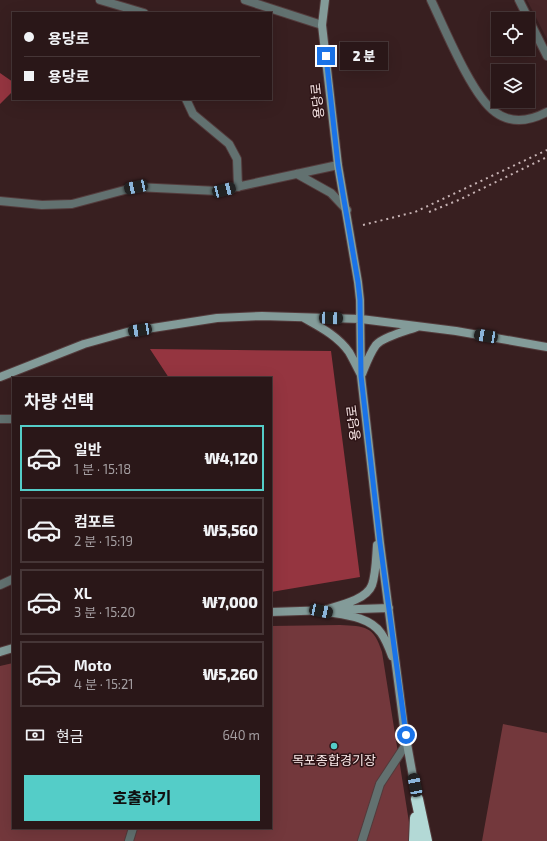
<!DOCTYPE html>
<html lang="ko">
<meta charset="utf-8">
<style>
body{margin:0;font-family:"Exo 2","Noto Sans KR",sans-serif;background:#362425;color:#f1f3f6;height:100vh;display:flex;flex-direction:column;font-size:15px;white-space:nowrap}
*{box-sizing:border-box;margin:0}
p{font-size:13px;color:#a59fa2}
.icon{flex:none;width:22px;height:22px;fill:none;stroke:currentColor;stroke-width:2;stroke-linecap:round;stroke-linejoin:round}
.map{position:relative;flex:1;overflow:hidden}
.drawer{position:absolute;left:12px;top:377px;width:260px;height:452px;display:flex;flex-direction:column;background:#2a1718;border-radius:0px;box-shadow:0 4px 16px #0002,0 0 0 1px #463637}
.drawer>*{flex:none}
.hud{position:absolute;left:12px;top:12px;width:260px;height:88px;border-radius:0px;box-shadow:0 4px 16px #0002,0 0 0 1px #463637;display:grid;align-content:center;height:88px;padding:0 12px;background:#2a1718}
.controls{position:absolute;left:491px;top:12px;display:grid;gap:8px}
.controls a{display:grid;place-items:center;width:44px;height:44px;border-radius:0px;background:#2a1718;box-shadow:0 4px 16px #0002,0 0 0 1px #463637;font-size:20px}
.end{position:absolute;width:18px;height:18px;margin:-9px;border:5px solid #1a73e8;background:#fff;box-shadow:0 0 0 2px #fff}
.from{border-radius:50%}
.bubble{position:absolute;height:28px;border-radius:0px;background:#2a1718;box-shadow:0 4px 16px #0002,0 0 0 1px #463637;font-size:13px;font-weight:800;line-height:28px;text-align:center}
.car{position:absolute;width:12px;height:24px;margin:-12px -6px;border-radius:5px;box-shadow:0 0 3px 1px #0007;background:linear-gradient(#222 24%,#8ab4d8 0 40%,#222 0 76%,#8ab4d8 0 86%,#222 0)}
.hud b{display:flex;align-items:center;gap:14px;height:38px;font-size:15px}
.hud b+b{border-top:1px solid #463637}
.hud i{width:10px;height:10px;background:#f1f3f6}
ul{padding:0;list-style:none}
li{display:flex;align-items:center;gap:12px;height:66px;margin:0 8px 6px;padding:0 4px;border:2px solid #463637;border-radius:0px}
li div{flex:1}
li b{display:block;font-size:15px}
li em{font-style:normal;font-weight:800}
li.active{border-color:#54cdc8}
li>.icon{width:36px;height:36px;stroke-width:1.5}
h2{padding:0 12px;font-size:18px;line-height:48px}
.pay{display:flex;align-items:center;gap:10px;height:44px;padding:0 12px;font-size:15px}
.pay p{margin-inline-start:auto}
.button{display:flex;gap:8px;margin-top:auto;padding:8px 12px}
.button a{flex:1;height:46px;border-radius:0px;background:#54cdc8;color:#111;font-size:16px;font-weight:800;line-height:46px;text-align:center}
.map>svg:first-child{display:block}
.built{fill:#472628}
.green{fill:#73383c}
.forest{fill:#953540}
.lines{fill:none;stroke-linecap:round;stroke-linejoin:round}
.street-casing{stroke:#533b3c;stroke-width:10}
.secondary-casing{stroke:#533b3c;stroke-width:10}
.highway-casing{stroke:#533b3c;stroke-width:14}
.street{stroke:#627170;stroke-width:8}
.secondary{stroke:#839b99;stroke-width:8}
.highway{stroke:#b3d9d6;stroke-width:12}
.rail{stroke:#c6b2b3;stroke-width:2;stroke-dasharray:2 4;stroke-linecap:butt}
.route{stroke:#1a73e8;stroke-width:5}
.poi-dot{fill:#54cdc8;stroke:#2e1517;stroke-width:1.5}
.labels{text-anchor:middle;stroke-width:3;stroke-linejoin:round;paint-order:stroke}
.street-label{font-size:13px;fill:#fae8e8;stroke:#2e1517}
.poi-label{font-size:13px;fill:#fae8e8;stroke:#2e1517}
</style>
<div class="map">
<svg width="547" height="841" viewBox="0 0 547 841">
<rect width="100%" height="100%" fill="#381f20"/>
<!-- built -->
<path class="built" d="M 527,0 L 547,0 L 547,39 Z"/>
<!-- green -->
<path class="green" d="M 340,625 C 365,626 374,626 382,652 L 412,841 L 0,841 L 0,666 L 13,663 L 13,828 L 271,828 L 271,626 Z
M 503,724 L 547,733 L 547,841 L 482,841 Z"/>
<!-- forest -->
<path class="forest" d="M 0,73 L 13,82 L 13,91 L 0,104 Z
M 150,349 L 331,351 L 360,577 L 271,592 L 271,378 L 169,378 Z"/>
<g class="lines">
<defs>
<path id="street" d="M 100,0 L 144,13
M 245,0 L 322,25
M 431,0 C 444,27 472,96 495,112 C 511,124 530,121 547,112
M 519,0 L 547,56
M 186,99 L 193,114 L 229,144 L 237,159 L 238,187
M 297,174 L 331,193 L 347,210
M 0,201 L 42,205 L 72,204 L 136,187 L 218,191 L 338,165
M 0,419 L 13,419
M 0,585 L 13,579
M 129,841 L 133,828
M 362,841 L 380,784 L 407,743"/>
<path id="secondary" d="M 325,0 L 322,25 L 338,165 L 358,282 L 360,300 L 361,376 L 380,543 L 404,727 L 417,799
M 304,318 C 320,327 338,336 349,352 C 353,359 357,367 361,375
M 362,374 C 366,364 370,353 376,345 C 383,337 406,331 417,327
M 0,377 L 84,344 L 127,332 L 217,318 L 262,316 L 361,319 L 456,331 L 547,347
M 377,545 C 376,558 376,573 372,585 C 366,601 336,606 321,611 C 341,615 368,615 381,633 C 386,640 389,648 392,656
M 271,612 L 389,608
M 0,652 L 13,648"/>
<path id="highway" d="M 417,799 L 426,841
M 415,841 L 416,818"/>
</defs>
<!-- street casing -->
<use href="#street" class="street-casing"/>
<!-- secondary casing -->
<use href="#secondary" class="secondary-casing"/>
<!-- highway casing -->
<use href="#highway" class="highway-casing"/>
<!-- street -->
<use href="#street" class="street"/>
<!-- secondary -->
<use href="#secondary" class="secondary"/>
<!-- highway -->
<use href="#highway" class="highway"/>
<!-- rail -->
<path class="rail" d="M 429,212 L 461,199 L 547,157
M 363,225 L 415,212 L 547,150"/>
</g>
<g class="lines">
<!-- route -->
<path class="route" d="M 326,56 L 338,165 L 358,282 L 360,300 L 361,376 L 380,543 L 406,735"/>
</g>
<!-- markers -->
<circle class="poi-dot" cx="334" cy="746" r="4"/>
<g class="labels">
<!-- street labels -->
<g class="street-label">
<text transform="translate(317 101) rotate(-96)" y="5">용당로</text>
<text transform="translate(353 423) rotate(-97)" y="5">용당로</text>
</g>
<!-- poi labels -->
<g class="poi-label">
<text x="334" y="765">목포종합경기장</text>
</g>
</g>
</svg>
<div class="controls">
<a><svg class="icon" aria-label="locate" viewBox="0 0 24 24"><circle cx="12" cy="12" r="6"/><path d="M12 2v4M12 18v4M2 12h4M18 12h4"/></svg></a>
<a><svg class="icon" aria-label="layers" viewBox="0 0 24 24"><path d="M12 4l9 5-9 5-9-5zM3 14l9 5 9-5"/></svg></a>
</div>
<i class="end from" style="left:406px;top:735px"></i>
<i class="end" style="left:326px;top:56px"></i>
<div class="bubble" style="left:340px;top:42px;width:48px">2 분</div>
<i class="car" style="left:136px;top:187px;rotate:258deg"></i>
<i class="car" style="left:224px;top:190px;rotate:76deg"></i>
<i class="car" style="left:331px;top:318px;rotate:92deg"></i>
<i class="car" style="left:140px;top:330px;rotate:261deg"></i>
<i class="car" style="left:486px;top:336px;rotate:280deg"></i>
<i class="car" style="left:321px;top:611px;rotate:102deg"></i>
<i class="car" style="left:415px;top:785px;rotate:349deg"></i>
<div class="hud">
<b><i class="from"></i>용당로</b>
<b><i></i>용당로</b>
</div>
<section class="drawer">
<h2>차량 선택</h2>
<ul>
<li class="active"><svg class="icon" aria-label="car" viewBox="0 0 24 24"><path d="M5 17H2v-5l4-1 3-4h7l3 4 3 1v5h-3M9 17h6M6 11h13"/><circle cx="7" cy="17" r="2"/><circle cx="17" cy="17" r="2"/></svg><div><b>일반</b><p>1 분 · 15:18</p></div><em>₩4,120</em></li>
<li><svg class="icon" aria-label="car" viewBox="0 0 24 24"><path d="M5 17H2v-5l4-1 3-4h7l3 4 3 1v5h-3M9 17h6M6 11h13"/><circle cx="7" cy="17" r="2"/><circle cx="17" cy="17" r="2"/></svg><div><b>컴포트</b><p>2 분 · 15:19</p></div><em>₩5,560</em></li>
<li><svg class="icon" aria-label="car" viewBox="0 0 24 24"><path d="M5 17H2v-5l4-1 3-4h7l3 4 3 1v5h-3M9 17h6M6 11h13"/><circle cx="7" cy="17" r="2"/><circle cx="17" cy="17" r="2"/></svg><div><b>XL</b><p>3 분 · 15:20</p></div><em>₩7,000</em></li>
<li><svg class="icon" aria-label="car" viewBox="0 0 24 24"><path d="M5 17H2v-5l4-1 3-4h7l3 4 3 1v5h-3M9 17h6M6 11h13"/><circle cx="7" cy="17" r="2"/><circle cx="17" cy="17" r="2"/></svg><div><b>Moto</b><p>4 분 · 15:21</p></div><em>₩5,260</em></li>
</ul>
<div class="pay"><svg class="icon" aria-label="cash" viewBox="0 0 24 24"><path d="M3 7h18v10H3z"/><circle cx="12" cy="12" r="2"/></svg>현금<p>640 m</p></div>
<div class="button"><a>호출하기</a></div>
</section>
</div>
